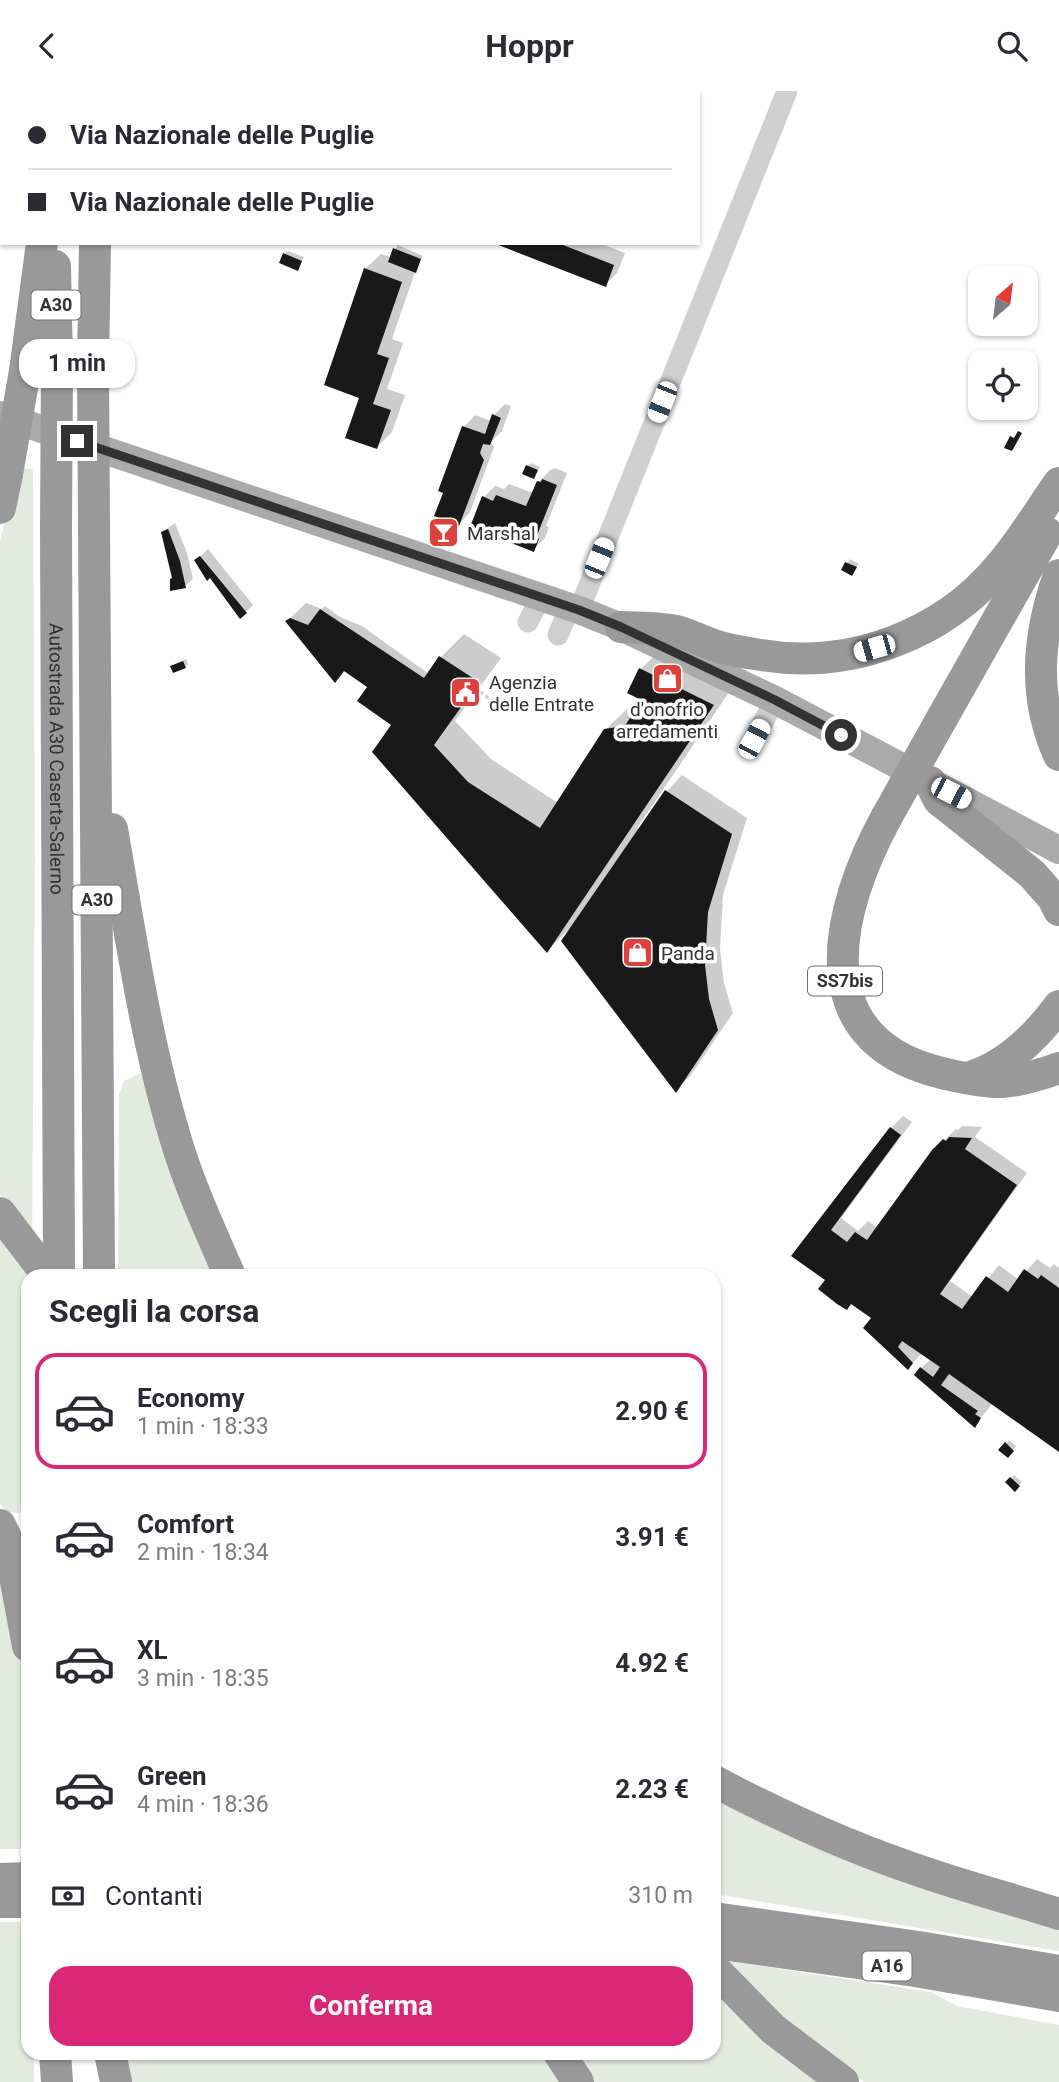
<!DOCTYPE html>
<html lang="it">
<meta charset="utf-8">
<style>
body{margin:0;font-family:Roboto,sans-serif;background:#f2f2f3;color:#2b2b33;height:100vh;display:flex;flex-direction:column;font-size:26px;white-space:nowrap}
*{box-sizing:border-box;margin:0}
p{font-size:23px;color:#7c7c81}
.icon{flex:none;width:38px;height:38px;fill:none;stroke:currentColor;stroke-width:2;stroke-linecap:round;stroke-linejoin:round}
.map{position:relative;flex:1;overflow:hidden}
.sheet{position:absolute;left:21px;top:1178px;width:700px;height:791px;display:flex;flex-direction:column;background:#fff;border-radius:21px;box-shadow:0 2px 5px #0004}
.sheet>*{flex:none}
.top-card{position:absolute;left:0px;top:0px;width:700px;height:154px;box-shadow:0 2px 5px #0004;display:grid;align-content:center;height:154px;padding:0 28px;background:#fff}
.needle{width:46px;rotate:28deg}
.controls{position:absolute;left:968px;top:175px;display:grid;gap:14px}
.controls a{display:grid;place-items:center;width:70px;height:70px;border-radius:14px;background:#fff;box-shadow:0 2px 5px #0004;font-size:35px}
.end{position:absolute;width:32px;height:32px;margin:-16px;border:9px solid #323232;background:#fff;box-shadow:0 0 0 4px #fff}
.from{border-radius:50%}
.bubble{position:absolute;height:49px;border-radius:21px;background:#fff;box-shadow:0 2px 5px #0004;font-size:23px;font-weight:700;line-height:49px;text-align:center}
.car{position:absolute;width:21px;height:42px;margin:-21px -10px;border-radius:9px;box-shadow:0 0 5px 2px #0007;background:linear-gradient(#fff 24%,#345 0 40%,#fff 0 76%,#345 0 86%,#fff 0)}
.top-card b{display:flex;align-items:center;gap:24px;height:66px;font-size:26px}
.top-card b+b{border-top:2px solid #e1e1e2}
.top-card i{width:18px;height:18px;background:#2b2b33}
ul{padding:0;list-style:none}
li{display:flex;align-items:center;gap:21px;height:116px;margin:0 14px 10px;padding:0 14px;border:4px solid transparent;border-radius:21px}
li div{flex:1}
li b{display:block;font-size:26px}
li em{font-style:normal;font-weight:700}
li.active{border-color:#db2777}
li>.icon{width:63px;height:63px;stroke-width:1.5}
h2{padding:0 28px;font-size:32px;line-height:84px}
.pay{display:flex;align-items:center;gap:18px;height:77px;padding:0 28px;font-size:26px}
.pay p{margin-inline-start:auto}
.cta{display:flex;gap:14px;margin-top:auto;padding:14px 28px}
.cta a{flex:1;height:80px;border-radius:21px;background:#db2777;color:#fff;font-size:28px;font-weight:700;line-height:80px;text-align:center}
header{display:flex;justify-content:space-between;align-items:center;height:91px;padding:0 28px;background:#fff;font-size:32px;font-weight:700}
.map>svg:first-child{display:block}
.green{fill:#e3ebde}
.shadow{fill:#0003}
.building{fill:#191919}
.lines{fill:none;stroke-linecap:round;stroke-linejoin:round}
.path{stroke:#ccc;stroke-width:3.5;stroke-dasharray:3.5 3.5;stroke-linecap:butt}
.minor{stroke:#cfcfcf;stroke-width:21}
.major{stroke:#aaa;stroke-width:28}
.highway{stroke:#999;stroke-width:32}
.highway-bridge{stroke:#999;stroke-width:32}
.route{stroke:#323232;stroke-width:9}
.labels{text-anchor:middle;stroke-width:7;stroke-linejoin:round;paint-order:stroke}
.shield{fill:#fff;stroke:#707070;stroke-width:2}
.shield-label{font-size:18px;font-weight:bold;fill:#323232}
.poi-label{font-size:19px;fill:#323232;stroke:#fff;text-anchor:start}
.street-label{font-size:19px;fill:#323232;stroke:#fff}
</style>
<header><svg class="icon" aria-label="back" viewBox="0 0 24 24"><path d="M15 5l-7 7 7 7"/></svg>Hoppr<svg class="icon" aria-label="search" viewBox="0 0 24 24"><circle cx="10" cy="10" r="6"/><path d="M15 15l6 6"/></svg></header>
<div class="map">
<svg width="1059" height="1991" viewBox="0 0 1059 1991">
<rect width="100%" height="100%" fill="#fff"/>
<!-- green -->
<path class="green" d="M 17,377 L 33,378 L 35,767 L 32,1150 L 0,1103 L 0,450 Z
M 145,980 L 218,1185 L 118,1185 L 119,1004 L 124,990 Z
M 0,1142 L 33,1185 L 28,1185 L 28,1416 L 18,1422 L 6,1421 L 0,1412 Z
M 0,1457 L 10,1485 L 28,1573 L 28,1758 L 0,1758 Z
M 714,1700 L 1059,1833 L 1059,1860 L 714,1803 Z
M 0,1831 L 28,1831 L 28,1962 L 34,1962 L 34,1991 L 0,1991 Z
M 721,1869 L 931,1901 L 957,1915 L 1059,1934 L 1059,1991 L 864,1991 L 805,1950 Z
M 714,1897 L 825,1991 L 587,1991 L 569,1962 L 714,1962 Z
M 121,1962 L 550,1962 L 568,1991 L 124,1991 Z"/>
<!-- shadow -->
<path class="shadow" d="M 497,152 L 599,152 L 625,162 L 617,182 L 605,194 Z
M 398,154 L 423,165 L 415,181 L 392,248 L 403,252 L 387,298 L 405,304 L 392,341 L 377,356 L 361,305 L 365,178 L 381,163 L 391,166 Z
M 288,160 L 304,166 L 298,178 L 285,163 Z
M 505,313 L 511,315 L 502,340 L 491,351 L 494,356 L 470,421 L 459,433 L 464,336 L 475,324 L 491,330 L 494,324 Z
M 531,372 L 540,376 L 534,386 L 527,375 Z
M 555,377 L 567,382 L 546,435 L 549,436 L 545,447 L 533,459 L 484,406 L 495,395 L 504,398 L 509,393 L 533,402 L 539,391 L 550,379 Z
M 175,432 L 187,462 L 193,488 L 185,495 L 173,486 L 162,441 Z
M 208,458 L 253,514 L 246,521 L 196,469 Z
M 850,468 L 859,473 L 852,483 L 843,479 Z
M 306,512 L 322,518 L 325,515 L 340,526 L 362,535 L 429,583 L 441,566 L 464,543 L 501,567 L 455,630 L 491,668 L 558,712 L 605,639 L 629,616 L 640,614 L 643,608 L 629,601 L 641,578 L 664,555 L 736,591 L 637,737 L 640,738 L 667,700 L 682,684 L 747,727 L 723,804 L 720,858 L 724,892 L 733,922 L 691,984 L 676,999 L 572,835 L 547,860 L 398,628 L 369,596 L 346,579 L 335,590 L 287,530 Z
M 186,568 L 188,573 L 185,576 L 172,575 Z
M 903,1025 L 912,1031 L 841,1127 L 858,1140 L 868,1130 L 877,1137 L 933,1060 L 956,1038 L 958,1039 L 962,1035 L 982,1036 L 975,1046 L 1027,1082 L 950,1190 L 973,1206 L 999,1174 L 1019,1189 L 1037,1168 L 1050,1177 L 1054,1173 L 1059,1177 L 1059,1359 L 993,1312 L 975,1334 L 921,1277 L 931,1268 L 922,1262 L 908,1277 L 873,1226 L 828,1188 L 793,1164 L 891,1037 Z
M 1009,1349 L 1016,1355 L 1008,1365 L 1000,1359 Z
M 1014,1384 L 1022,1391 L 1015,1398 L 1008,1391 Z"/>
<!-- building -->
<path class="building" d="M 493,152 L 558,152 L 614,174 L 606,196 Z
M 393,157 L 421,168 L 416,182 L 388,171 Z
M 283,162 L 302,170 L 298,180 L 279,172 Z
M 364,177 L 402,191 L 377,263 L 389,267 L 373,313 L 391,319 L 377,358 L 345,347 L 359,307 L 324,294 Z
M 492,323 L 501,327 L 490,354 L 483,353 L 480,362 L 484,369 L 459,435 L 434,425 L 443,402 L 438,400 L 462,335 L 485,343 Z
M 1018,340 L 1022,342 L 1012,360 L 1004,357 L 1010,345 L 1014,347 Z
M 526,374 L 538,379 L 534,388 L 522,383 Z
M 542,388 L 557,394 L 536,447 L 539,448 L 534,461 L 470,436 L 482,405 L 493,410 L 496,404 L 526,415 L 537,390 L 541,391 Z
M 168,438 L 180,470 L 186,497 L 170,500 L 170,488 L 172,487 L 161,441 Z
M 200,465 L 247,522 L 240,528 L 210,487 L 207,490 L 194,469 Z
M 845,471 L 857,476 L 852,485 L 841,479 Z
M 320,518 L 424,587 L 439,565 L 479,591 L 434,654 L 468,691 L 540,737 L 604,638 L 625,635 L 641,609 L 627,602 L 639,577 L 714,614 L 547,862 L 372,661 L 391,634 L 357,610 L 367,596 L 344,580 L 335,592 L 285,530 L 290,527 L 308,534 Z
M 183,570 L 186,577 L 173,582 L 170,575 Z
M 665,699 L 732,743 L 708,821 L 705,874 L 709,908 L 718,939 L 676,1002 L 561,850 Z
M 890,1036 L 901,1044 L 831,1139 L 847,1151 L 855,1141 L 867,1149 L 932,1059 L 943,1048 L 946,1050 L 949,1046 L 972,1047 L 965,1058 L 1017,1094 L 940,1203 L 962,1218 L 986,1185 L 1008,1201 L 1024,1178 L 1038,1188 L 1041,1184 L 1059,1197 L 1059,1361 L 949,1283 L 941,1294 L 978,1320 L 975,1323 L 981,1327 L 975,1337 L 914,1284 L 920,1276 L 933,1286 L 940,1276 L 902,1250 L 898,1256 L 913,1272 L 908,1279 L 863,1237 L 871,1227 L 851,1213 L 847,1219 L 837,1213 L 818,1198 L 825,1189 L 791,1165 Z
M 1005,1351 L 1014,1360 L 1008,1367 L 998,1359 Z
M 1010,1386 L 1020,1395 L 1015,1401 L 1005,1391 Z"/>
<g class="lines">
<!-- path -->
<path class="path" d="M 474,597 L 493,610"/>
<!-- minor -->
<path class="minor" d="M 579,519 L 787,0
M 528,531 L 541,506
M 558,544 L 570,516
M 754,648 L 775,609"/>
<!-- major -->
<path class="major" d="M 0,324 L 579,519 L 621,536 L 775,609 L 1059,759"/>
<!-- highway -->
<g class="highway">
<path d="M 51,2 L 51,0"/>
<path d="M 96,2 L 96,0"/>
<path d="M 55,175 L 57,276"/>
<path d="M 93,275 L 95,152"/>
<path d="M 25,280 L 42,152"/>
<path d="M 0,417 L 7,383"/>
<path d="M 94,434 L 99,1185"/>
<path id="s1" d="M 56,439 L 59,1185"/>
<path d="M 1059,484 C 1038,544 1032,604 1059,664"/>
<path d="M 621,536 C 640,537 662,536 680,541 C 693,545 706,552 720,556 C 733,560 748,562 761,564 C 850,579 943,544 1000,475 C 1022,449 1040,419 1059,392"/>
<path d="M 941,629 L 1047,442"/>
<path d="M 930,691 L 939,709 L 1032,783 L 1053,807 L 1059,819"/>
<path d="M 886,727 C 836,819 804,947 938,981 C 953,985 988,992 1002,991 C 1020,990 1042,983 1059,977"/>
<path d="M 112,738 C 130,841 145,946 175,1046 C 189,1094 210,1139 230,1185"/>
<path d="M 971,986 C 1008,974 1036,946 1059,915"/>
<path d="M 0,1122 L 48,1185"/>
<path d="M 0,1434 L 9,1453 L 28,1555"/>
<path d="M 714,1690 C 782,1726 853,1758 926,1782 C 970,1797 1015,1809 1059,1823"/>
<path d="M 0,1788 L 28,1787"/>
<path d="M 0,1811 L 28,1811"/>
<path d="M 714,1827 L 919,1856 L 1059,1880"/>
<path d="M 714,1852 L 915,1880 L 1059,1905"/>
<path d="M 714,1878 L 773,1938 L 843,1991"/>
<path d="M 55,1962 L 57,1991"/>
<path d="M 110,1962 L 116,1991"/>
<path d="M 559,1962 L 578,1991"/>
</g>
<!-- highway-bridge -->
<path class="highway-bridge" d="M 93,275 L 94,434
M 7,383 L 25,280
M 56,439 L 57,276
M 886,727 L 941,629"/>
</g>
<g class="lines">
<!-- route -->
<path class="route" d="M 77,350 L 579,519 L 621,536 L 775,609 L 841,644"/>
</g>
<!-- icons -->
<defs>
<symbol id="bar-square" viewBox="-11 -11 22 22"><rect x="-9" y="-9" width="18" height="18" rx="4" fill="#e0403c" stroke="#fff"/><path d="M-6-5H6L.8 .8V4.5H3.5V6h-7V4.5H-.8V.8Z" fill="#fff"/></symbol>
<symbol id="shop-square" viewBox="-11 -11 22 22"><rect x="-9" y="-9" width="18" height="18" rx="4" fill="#e0403c" stroke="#fff"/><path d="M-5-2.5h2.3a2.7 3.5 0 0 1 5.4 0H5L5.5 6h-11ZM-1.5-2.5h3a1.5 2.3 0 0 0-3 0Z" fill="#fff"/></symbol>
<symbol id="civic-square" viewBox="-11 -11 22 22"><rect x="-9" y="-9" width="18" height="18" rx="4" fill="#e0403c" stroke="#fff"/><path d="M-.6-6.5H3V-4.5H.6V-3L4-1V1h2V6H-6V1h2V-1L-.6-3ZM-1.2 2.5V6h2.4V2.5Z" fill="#fff"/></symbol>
</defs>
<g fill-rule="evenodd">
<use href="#bar-square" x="426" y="424" width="35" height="35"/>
<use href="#shop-square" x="650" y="570" width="35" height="35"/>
<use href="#civic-square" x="448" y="584" width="35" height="35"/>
<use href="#shop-square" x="620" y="844" width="35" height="35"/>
</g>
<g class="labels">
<!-- shield labels -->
<g class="shield">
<rect x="31.5" y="199.5" width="49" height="29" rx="5"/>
<rect x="72.5" y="794.5" width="49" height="29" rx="5"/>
<rect x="808" y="875.5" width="74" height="29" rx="5"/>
<rect x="862.5" y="1860.5" width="49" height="29" rx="5"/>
</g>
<g class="shield-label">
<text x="56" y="220">A30</text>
<text x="97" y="815">A30</text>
<text x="845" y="896">SS7bis</text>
<text x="887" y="1881">A16</text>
</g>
<!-- poi labels -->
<g class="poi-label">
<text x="467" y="449">Marshal</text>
<text x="489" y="598">Agenzia<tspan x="489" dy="22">delle Entrate</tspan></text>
<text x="667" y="625" text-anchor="middle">d'onofrio<tspan x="667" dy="22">arredamenti</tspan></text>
<text x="661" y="869">Panda</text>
</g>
<!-- street labels -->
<g class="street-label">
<text dy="7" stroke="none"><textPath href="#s1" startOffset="229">Autostrada A30 Caserta-Salerno</textPath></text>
</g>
</g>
</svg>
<div class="controls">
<a><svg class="needle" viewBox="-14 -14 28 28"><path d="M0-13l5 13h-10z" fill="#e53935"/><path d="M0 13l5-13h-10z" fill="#7c7c81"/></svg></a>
<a><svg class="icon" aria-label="locate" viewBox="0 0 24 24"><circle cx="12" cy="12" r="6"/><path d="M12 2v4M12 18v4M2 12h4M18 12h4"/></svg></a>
</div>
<i class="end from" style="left:841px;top:644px"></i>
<i class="end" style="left:77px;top:350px"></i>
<div class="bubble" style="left:19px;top:248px;width:116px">1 min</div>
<i class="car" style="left:662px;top:311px;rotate:202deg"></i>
<i class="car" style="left:599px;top:467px;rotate:22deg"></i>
<i class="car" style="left:874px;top:557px;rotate:254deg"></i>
<i class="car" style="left:754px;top:648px;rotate:28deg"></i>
<i class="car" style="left:951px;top:702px;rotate:117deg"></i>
<div class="top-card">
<b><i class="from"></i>Via Nazionale delle Puglie</b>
<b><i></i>Via Nazionale delle Puglie</b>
</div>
<section class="sheet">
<h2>Scegli la corsa</h2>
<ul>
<li class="active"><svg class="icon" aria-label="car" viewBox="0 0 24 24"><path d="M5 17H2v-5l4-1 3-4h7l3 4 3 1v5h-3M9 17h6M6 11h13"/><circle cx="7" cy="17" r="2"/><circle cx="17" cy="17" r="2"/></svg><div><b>Economy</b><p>1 min · 18:33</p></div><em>2.90 €</em></li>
<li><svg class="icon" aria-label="car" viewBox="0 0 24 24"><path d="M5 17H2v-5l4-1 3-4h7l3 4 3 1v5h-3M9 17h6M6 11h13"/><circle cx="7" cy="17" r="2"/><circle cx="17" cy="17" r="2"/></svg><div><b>Comfort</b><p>2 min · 18:34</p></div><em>3.91 €</em></li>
<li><svg class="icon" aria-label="car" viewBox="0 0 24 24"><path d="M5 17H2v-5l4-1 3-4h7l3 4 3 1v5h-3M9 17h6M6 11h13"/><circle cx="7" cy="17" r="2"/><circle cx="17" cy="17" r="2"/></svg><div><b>XL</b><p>3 min · 18:35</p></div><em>4.92 €</em></li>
<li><svg class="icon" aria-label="car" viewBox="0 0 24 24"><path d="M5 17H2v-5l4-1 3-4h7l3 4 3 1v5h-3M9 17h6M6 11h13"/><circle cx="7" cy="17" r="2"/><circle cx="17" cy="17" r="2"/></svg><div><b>Green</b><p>4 min · 18:36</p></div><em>2.23 €</em></li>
</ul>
<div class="pay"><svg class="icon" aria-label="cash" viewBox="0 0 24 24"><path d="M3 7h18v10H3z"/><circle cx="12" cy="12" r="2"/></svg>Contanti<p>310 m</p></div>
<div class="cta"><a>Conferma</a></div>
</section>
</div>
